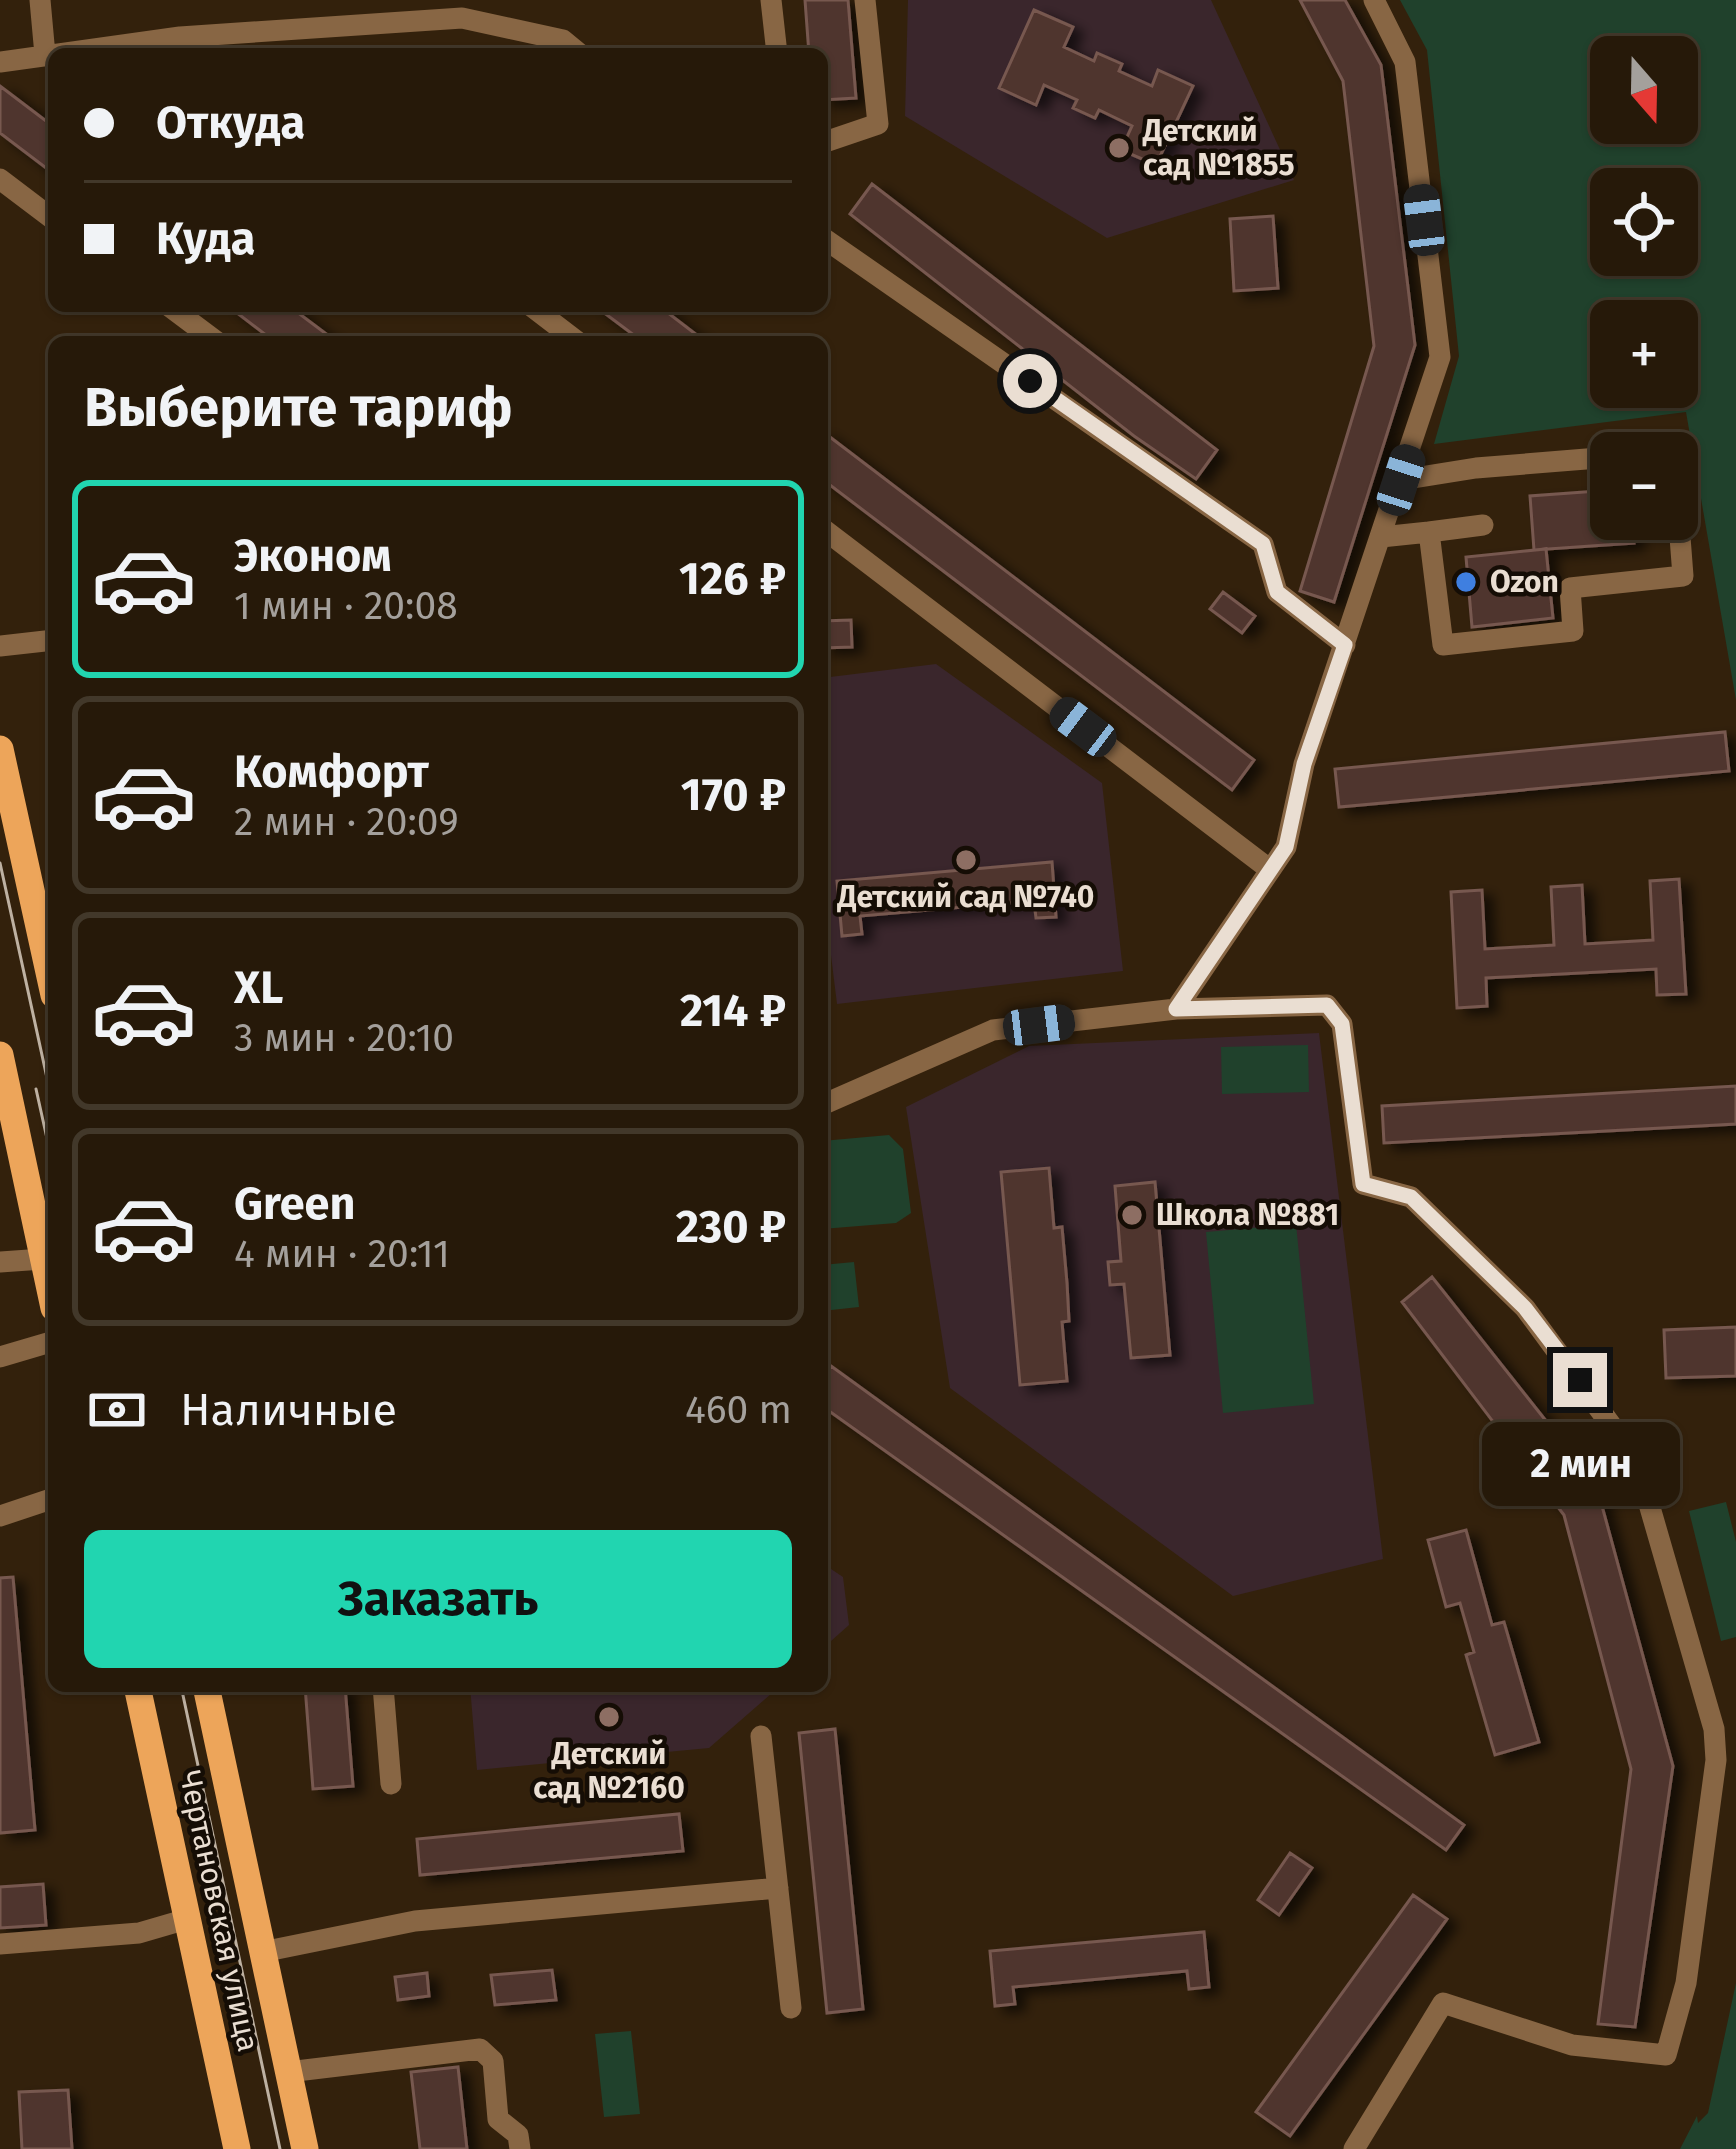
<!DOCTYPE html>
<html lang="ru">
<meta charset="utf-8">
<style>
body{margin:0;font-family:"Fira Sans",sans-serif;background:#2e2212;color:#f1f3f6;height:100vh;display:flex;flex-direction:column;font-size:45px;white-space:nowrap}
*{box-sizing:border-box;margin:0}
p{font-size:39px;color:#a4a09c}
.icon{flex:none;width:66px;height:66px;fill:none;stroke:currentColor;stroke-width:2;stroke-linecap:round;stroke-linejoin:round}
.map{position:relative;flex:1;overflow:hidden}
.drawer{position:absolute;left:48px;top:336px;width:780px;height:1356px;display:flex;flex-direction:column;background:#261909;border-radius:18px;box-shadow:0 3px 9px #0004,0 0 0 3px #42382a}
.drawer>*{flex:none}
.hud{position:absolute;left:48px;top:48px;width:780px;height:264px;border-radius:18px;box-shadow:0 3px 9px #0004,0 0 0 3px #42382a;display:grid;align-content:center;height:264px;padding:0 36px;background:#261909}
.needle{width:78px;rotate:160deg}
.buttons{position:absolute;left:1590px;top:36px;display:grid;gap:24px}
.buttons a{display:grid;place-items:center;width:108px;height:108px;border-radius:18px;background:#261909;box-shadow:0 3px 9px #0004,0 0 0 3px #42382a;font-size:60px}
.end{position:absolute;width:54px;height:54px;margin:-27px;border:15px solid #eaded2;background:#111;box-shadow:0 0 0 6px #111}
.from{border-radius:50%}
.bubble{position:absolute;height:84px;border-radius:18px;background:#261909;box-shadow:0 3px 9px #0004,0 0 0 3px #42382a;font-size:39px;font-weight:700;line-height:84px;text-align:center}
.car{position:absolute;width:36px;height:72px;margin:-36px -18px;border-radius:15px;box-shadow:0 0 9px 3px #0007;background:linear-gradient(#222 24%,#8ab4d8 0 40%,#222 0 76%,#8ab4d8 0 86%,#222 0)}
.hud b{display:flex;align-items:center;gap:42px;height:114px;font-size:45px}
.hud b+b{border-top:3px solid #42382a}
.hud i{width:30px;height:30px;background:#f1f3f6}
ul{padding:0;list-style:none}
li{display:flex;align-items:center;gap:36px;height:198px;margin:0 24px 18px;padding:0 12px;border:6px solid #42382a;border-radius:18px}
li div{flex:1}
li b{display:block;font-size:45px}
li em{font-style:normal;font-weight:700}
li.on{border-color:#21d5b0}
li>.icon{width:108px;height:108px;stroke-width:1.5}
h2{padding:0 36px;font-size:54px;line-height:144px}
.pay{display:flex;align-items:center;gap:30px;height:132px;padding:0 36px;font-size:45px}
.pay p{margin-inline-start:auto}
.button{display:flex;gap:24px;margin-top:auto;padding:24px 36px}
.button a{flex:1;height:138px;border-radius:18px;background:#21d5b0;color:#111;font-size:48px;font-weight:700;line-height:138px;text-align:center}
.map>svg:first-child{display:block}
.education{fill:#3a262c}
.green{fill:#20412c;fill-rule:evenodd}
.building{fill:#50342d;stroke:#775850;stroke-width:3;filter:url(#shadow)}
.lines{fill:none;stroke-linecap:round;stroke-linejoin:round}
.minor{stroke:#864;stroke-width:21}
.major{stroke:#eda55a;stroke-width:27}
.tram{stroke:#beb1a2;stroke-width:3}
.route{stroke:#eaded2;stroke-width:15}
.education-dot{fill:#8d6e63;stroke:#150d05;stroke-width:4.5}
.shop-dot{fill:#3f7fe0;stroke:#150d05;stroke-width:4.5}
.labels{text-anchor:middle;stroke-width:9;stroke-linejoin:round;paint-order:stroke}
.poi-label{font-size:30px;font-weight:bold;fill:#eaded2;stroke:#150d05;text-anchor:start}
.street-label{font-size:30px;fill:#eaded2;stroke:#150d05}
</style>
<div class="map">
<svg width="1736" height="2149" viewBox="0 0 1736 2149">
<defs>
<filter id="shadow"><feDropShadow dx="10" dy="6" stdDeviation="6" flood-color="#0009"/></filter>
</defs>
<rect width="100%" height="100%" fill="#33210c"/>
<!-- education -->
<path class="education" d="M 908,0 L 1211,0 L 1294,180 L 1107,238 L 905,116 Z
M 936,664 L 1102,783 L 1123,971 L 837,1004 L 829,939 L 822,938 L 822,678 Z
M 1319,1033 L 1383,1559 L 1233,1596 L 950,1388 L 906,1107 L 1029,1046 Z
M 822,1563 L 843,1577 L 849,1625 L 822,1649 Z
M 470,1686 L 780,1686 L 709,1748 L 477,1770 Z"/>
<!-- green -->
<path class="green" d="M 1400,0 L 1736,0 L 1736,700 L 1686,412 L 1434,444 L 1459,356 L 1427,50 ZM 1611,57 L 1677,57 L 1677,123 L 1611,123 ZM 1611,189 L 1677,189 L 1677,255 L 1611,255 ZM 1611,321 L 1677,321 L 1677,387 L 1611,387 Z
M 1308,1045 L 1309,1092 L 1222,1094 L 1221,1047 Z
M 889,1135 L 903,1149 L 911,1213 L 896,1223 L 822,1229 L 822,1141 Z
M 1296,1224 L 1314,1404 L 1223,1413 L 1206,1232 Z
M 854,1262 L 859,1307 L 822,1311 L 822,1265 Z
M 1726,1502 L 1736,1542 L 1736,1637 L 1721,1641 L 1689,1511 Z
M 1736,1983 L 1736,2149 L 1680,2149 L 1697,2116 L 1698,2123 L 1708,2113 Z
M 631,2031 L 640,2114 L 604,2117 L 595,2034 Z"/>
<!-- building -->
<path class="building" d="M 805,0 L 848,0 L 856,98 L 822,100 L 822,54 L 809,54 Z
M 1300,0 L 1345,0 L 1381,65 L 1415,345 L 1334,602 L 1300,591 L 1374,346 L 1343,81 Z
M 1034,10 L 1073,27 L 1064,47 L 1094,61 L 1097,53 L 1122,64 L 1119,71 L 1152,86 L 1158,70 L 1193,86 L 1156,165 L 1121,150 L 1132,126 L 1099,110 L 1095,118 L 1073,108 L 1077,100 L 1044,85 L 1036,105 L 999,88 Z
M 0,86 L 54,127 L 54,174 L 0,133 Z
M 872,184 L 1217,450 L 1196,479 L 1134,436 L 850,214 Z
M 1273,216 L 1278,288 L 1234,291 L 1230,219 Z
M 228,306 L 289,306 L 337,342 L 275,342 Z
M 595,306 L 659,306 L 706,342 L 643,342 Z
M 822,431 L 1254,760 L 1232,790 L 822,479 Z
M 1611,490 L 1611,519 L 1632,519 L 1634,543 L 1534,550 L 1530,496 Z
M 1546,549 L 1553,618 L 1472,627 L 1466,557 Z
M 1223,592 L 1255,616 L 1242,633 L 1210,609 Z
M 851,620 L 852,647 L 822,648 L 822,621 Z
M 1725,732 L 1729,771 L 1339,807 L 1335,769 Z
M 1052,862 L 1056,917 L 1036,918 L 1034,901 L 860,916 L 862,934 L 842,936 L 837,881 Z
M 1679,879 L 1686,994 L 1657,995 L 1656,969 L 1486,978 L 1487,1006 L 1457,1008 L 1451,892 L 1482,890 L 1485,949 L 1554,945 L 1551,887 L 1582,885 L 1585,944 L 1653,940 L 1650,881 Z
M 1736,1086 L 1736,1124 L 1384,1143 L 1382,1106 Z
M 1049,1168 L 1054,1228 L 1062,1227 L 1067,1283 L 1069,1321 L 1062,1322 L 1067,1381 L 1020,1385 L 1001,1172 Z
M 1155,1182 L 1170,1355 L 1131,1358 L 1124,1284 L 1110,1285 L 1108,1262 L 1121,1261 L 1115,1186 Z
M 1432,1277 L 1596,1484 L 1673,1766 L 1635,2027 L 1598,2024 L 1631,1769 L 1564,1515 L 1402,1302 Z
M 1736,1327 L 1736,1376 L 1666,1378 L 1664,1330 Z
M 831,1366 L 1464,1825 L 1446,1850 L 822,1406 L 822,1378 Z
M 1466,1530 L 1492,1625 L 1504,1622 L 1539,1742 L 1495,1755 L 1466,1655 L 1474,1652 L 1460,1603 L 1446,1607 L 1428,1540 Z
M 13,1577 L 35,1830 L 0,1833 L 0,1578 Z
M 305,1686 L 345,1686 L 353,1786 L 313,1789 Z
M 835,1729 L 863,2009 L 827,2013 L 799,1733 Z
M 679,1814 L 683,1851 L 420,1875 L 417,1839 Z
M 1290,1853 L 1312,1868 L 1279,1915 L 1258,1900 Z
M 43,1884 L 46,1925 L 0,1928 L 0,1887 Z
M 1413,1895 L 1447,1919 L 1290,2136 L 1256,2112 Z
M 1204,1932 L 1209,1987 L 1189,1989 L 1187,1971 L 1013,1987 L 1015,2004 L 995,2006 L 990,1951 Z
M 552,1970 L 556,2000 L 495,2005 L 491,1975 Z
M 427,1973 L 429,1996 L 398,2000 L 395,1977 Z
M 458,2067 L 467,2149 L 420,2149 L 411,2072 Z
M 68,2090 L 72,2149 L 22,2149 L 19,2092 Z"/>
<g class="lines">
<!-- minor -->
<path class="minor" d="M 40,0 L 45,55
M 771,0 L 777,54
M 0,62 L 180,37 L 462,18 L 563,40 L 580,54
M 822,143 L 878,124 L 865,0
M 0,179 L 54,220
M 822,237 L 1263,544 L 1277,592 L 1345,645
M 169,306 L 217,342
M 531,306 L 578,342
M 1658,453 L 1673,453
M 1401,480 L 1476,468 L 1611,457
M 1483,525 L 1429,532 L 1443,645 L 1573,631 L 1570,588 L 1683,576 L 1677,498
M 822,528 L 1269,869
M 1381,537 L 1429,532
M 0,646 L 54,640
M 1176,1009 L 1286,847 L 1304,764 L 1440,357 L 1405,62 L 1374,0
M 822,1105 L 993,1030 L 1176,1009 L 1327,1005 L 1342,1024 L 1363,1184 L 1411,1197 L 1525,1308 L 1636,1459 L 1714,1729 L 1716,1760 L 1686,1983 L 1666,2055 L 1572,2045 L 1443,2003 L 1354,2149
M 0,1262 L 43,1259
M 0,1357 L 54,1341
M 0,1516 L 54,1498
M 383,1686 L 391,1784
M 761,1736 L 791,2008
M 0,1944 L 139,1933 L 187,1919
M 262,1952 L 415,1921 L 778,1888
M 288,2072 L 480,2049 L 493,2061 L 498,2119 L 518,2135 L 520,2149"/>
<!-- major -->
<path class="major" d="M 0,749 L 54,995
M 0,1055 L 54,1308
M 137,1686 L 237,2149
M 206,1686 L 305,2149"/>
<!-- tram -->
<path class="tram" d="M 0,863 L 54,1110
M 36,1089 L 54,1170
M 181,1686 L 280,2149"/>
</g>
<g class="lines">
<!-- route -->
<path class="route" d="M 1030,381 L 1263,544 L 1277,592 L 1345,645 L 1304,764 L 1286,847 L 1176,1009 L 1327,1005 L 1342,1024 L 1363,1184 L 1411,1197 L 1525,1308 L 1580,1380"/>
</g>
<!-- markers -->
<g class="education-dot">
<circle cx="1119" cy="148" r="12"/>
<circle cx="966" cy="860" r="12"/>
<circle cx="1132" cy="1215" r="12"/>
<circle cx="609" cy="1717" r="12"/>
</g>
<circle class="shop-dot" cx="1466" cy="582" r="12"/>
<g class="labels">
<!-- poi labels -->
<g class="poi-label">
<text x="1143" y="141">Детский<tspan x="1143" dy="34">сад №1855</tspan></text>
<text x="1490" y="592">Ozon</text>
<text x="966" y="907" text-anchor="middle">Детский сад №740</text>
<text x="1156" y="1225">Школа №881</text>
<text x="609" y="1764" text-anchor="middle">Детский<tspan x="609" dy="34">сад №2160</tspan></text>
</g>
<!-- street labels -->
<g class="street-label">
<text transform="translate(219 1911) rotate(78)" y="10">Чертановская улица</text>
</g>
</g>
</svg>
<div class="buttons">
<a><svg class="needle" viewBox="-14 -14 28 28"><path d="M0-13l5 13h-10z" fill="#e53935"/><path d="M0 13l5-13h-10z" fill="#a4a09c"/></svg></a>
<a><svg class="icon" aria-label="locate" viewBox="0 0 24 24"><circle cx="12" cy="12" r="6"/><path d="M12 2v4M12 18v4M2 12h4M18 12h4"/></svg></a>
<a>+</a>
<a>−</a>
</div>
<i class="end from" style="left:1030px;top:381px"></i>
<i class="end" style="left:1580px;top:1380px"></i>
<div class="bubble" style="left:1482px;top:1422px;width:198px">2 мин</div>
<i class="car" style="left:1424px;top:220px;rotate:353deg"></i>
<i class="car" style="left:1401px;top:480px;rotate:18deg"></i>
<i class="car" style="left:1083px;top:727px;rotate:307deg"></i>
<i class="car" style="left:1039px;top:1025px;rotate:83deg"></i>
<div class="hud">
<b><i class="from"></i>Откуда</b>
<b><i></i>Куда</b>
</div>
<section class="drawer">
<h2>Выберите тариф</h2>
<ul>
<li class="on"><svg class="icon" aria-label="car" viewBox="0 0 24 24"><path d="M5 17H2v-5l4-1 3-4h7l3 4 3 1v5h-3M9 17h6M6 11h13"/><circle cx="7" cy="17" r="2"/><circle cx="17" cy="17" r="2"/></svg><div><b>Эконом</b><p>1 мин · 20:08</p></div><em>126 ₽</em></li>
<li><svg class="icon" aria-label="car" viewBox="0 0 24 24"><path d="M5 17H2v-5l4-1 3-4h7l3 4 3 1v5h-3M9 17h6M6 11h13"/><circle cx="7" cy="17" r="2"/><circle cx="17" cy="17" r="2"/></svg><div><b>Комфорт</b><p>2 мин · 20:09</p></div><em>170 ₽</em></li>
<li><svg class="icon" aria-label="car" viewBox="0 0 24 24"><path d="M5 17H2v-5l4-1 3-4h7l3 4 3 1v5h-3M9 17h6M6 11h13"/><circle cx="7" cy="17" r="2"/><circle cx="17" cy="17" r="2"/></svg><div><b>XL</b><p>3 мин · 20:10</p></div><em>214 ₽</em></li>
<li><svg class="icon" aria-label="car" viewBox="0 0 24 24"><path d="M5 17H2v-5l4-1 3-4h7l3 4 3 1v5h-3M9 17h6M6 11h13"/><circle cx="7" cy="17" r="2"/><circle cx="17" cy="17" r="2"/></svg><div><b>Green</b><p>4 мин · 20:11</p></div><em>230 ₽</em></li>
</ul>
<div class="pay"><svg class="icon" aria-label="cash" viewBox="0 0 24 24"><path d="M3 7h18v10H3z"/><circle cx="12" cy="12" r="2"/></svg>Наличные<p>460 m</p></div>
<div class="button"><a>Заказать</a></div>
</section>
</div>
